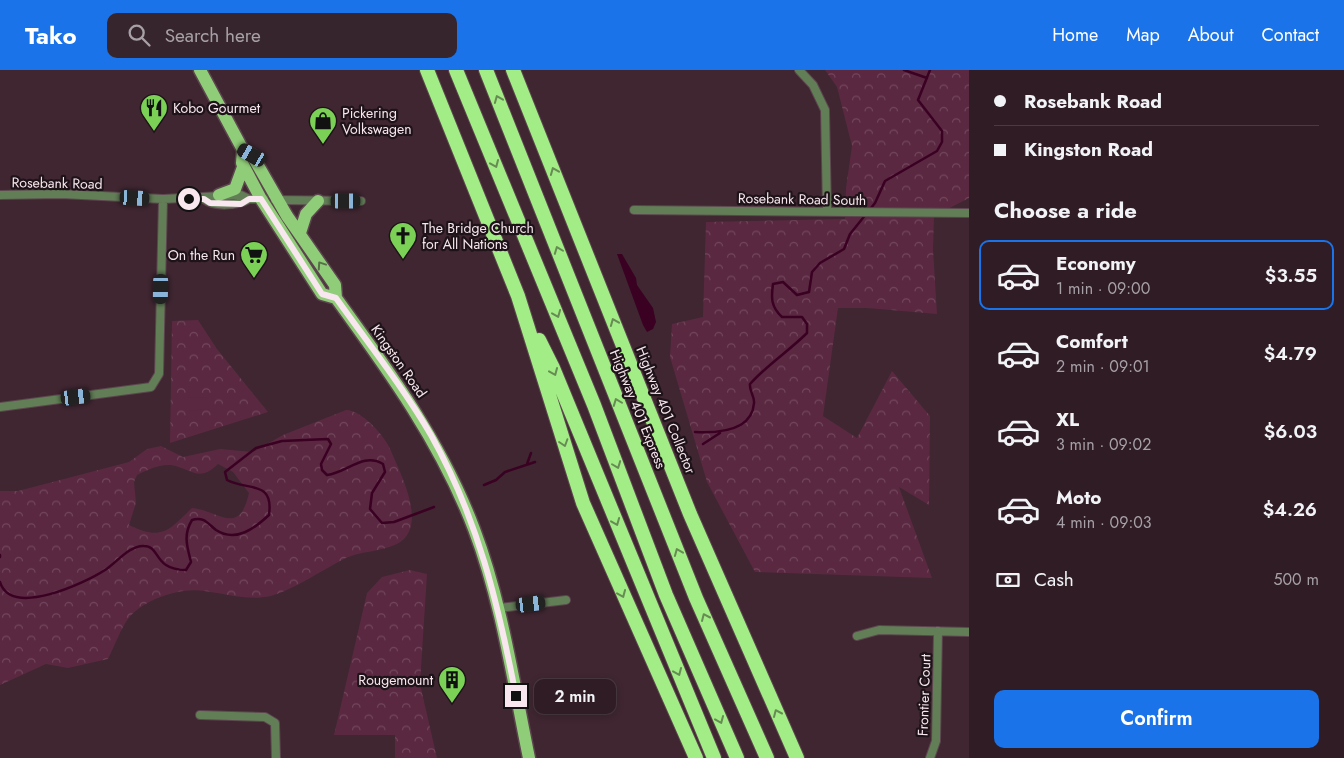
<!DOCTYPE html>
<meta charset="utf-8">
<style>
body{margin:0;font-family:Jost,sans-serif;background:#37252d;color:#f1f3f6;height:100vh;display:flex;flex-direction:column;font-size:19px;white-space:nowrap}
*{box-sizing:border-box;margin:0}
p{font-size:16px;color:#a7a1a7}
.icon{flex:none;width:28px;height:28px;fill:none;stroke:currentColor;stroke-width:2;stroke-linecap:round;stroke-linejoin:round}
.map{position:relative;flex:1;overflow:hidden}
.side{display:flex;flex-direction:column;background:#2f1c25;width:375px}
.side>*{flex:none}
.hud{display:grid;align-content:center;height:110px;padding:0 25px;background:#2f1c25}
.end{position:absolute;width:22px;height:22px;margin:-11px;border:6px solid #f8e7ee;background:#111;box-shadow:0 0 0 2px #111}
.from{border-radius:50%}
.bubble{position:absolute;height:35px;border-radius:10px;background:#2f1c25;box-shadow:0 2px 8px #0003,0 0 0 1px #4a3a42;font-size:16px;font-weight:600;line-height:35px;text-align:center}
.car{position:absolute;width:15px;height:30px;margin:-15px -8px;border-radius:6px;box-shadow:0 0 4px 1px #0007;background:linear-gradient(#222 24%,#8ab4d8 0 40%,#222 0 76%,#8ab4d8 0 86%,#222 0)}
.hud b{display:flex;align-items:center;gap:18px;height:48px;font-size:19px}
.hud b+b{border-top:1px solid #4a3a42}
.hud i{width:12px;height:12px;background:#f1f3f6}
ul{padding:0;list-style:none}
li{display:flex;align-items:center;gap:15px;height:70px;margin:0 10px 8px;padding:0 15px;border:2px solid transparent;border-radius:10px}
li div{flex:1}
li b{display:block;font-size:19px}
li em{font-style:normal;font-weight:600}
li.current{border-color:#1a73e8}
li>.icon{width:45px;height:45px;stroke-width:1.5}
h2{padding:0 25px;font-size:22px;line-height:60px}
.pay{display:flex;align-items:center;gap:12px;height:55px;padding:0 25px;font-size:19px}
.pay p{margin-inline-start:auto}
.cta{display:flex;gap:10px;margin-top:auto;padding:10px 25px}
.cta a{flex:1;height:58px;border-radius:10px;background:#1a73e8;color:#fff;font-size:20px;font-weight:600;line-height:58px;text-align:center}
header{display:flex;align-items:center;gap:30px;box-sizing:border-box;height:70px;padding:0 25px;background:#1a73e8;color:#fff}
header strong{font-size:24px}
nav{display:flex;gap:28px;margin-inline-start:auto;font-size:18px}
.search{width:350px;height:45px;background:#37252d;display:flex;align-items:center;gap:12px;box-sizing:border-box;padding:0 18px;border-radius:10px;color:#a7a1a7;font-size:19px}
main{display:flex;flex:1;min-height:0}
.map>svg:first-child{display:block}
.forest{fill:url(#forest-crowns);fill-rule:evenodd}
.pitch{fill:#5a2841}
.water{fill:#3b0123}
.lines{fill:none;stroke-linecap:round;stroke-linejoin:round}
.stream{stroke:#3b0123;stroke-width:2.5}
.minor-casing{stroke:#5d454f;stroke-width:10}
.primary-casing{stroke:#5d454f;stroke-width:15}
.motorway-casing{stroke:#5d454f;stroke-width:16}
.minor{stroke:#617e56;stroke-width:8}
.primary{stroke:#90cd78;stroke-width:12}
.motorway{stroke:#a2ed85;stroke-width:14}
.oneway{stroke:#678b54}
.oneway2{stroke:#577048}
.route{stroke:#f8e7ee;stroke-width:6}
.labels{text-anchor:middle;stroke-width:4.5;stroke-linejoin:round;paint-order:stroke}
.poi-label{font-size:14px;fill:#f8e7ee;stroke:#1e1318;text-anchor:start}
.street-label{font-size:14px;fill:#f8e7ee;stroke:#1e1318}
</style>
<header>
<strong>Tako</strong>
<div class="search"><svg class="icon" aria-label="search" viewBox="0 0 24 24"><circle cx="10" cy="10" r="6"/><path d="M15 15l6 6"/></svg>Search here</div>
<nav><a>Home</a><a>Map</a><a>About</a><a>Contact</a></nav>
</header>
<main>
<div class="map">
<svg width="969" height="688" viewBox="0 0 969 688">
<defs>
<pattern id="forest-crowns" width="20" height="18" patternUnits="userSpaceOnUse" patternTransform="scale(1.25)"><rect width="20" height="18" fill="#5a2841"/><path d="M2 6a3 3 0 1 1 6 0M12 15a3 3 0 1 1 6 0" fill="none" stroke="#72475d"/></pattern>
</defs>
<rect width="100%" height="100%" fill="#3f2631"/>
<!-- forest -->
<path class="forest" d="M 825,0 L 969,0 L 969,128 L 934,146 L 933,179 L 937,244 L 867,238 L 838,238 L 823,346 L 857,368 L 892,301 L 930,346 L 929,435 L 899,417 L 932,508 L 755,502 L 707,412 L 670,287 L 672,254 L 703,247 L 706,152 L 845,149 L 846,118 L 852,76 L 837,17 Z
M 198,250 L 217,279 L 268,342 L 170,373 L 172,251 Z
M 346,340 C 362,340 386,367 391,381 C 401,405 429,457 397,474 C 381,482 361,481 346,488 C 326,498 291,521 271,526 C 249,531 227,524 204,521 C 180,517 140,530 126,552 C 119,563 114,577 108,589 L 68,598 L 46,594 L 0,615 L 0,421 L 18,421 L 129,392 L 147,379 L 161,376 L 183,387 L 220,379 L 253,382 L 283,365 ZM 218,394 L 233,402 L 249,423 C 239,467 220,441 192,438 C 168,461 162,471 129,455 L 136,433 L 134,412 L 137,405 C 147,400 159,394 171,395 C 192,399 199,413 218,394 Z
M 410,500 L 427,504 L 420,614 L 437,688 L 395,688 L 395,665 L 334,665 L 367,523 L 382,507 Z"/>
<!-- pitch -->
<path class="pitch" d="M 210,327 L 210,339 L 187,341 L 187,328 Z"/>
<!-- water -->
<path class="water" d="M 617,184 L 622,184 L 636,208 L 637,215 L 653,238 L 656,252 L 653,259 L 647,262 L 643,255 Z"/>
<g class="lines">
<!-- stream -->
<path class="stream" d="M 904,0 L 927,8
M 695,362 C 715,363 752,362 754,333 C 755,327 749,321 750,314 C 768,294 789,281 807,263 L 807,254 L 802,247 L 782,247 C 771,237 771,228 773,214 L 783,212 L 797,225 L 809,222 L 812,202 L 820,193 L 844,179 L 850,164 L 875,133 L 885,111 L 937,81 L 942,72 L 942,61 L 918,30 L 930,0
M 703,374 L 720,363
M 527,394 L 531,383
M 484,415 L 496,410 L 505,402 L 535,392
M 0,485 L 0,487
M 0,512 C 11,548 85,513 105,500 C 116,493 130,475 144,476 C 161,476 153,500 186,500 L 191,492 C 187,476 183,465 192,450 C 204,446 208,454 216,460 C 236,473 255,458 269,445 C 274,410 248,421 227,410 L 225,402 L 256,378 L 282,371 L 328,369 L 331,374 L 321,394 L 322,400 L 327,405 C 347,403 363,382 383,394 L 385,402 L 372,423 L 370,439 L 382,453 L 394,452 L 434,437"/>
<defs>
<path id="minor" d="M 799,0 L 813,15 L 825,40 L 827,141
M 0,125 L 61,124 L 163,129 L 241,125 L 249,129 L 264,129
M 204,129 C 214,137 237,136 249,129
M 275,130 L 361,131
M 634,140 L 969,143
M 0,337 L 151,317 L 159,304 L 163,129
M 499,538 L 566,530
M 857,566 L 879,560 L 969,562
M 200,645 L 265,647 L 275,653 L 276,688
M 930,688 L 936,671 L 938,561"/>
<path id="primary" d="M 200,0 L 243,80 L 252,85 L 287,146 L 335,215 L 336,228 C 389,301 442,374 474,459 C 502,533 513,611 529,688
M 243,80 L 242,93 L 261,129 L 322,224 L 336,228
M 219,125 L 235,119 L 243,97
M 300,163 L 306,144 L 318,131"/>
<path id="motorway" d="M 427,0 L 518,226 L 583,433 L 696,688
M 456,0 L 594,335 L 666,525 L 737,688
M 486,0 L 696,528 L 767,688
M 513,0 L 690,444 L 797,688
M 539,270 L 553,298 L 714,688"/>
</defs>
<!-- minor casing -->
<use href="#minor" class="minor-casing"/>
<!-- primary casing -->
<use href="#primary" class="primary-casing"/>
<!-- motorway casing -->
<use href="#motorway" class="motorway-casing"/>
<!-- minor -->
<use href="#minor" class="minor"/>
<!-- primary -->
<use href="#primary" class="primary"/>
<!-- motorway -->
<use href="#motorway" class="motorway"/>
</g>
<!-- one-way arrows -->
<defs><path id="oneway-chevron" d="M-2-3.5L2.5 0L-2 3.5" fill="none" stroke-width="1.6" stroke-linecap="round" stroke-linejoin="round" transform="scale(1.25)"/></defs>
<g class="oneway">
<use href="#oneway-chevron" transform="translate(498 29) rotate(-112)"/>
<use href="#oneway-chevron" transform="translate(495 94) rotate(67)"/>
<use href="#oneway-chevron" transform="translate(554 101) rotate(-112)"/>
<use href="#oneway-chevron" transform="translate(558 180) rotate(-111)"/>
<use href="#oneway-chevron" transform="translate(557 244) rotate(68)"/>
<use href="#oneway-chevron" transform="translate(614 252) rotate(-112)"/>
<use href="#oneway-chevron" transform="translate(554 302) rotate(67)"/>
<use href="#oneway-chevron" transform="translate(617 332) rotate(-111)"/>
<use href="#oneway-chevron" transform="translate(564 373) rotate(72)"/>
<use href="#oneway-chevron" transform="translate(617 395) rotate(69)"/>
<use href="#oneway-chevron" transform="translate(616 452) rotate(68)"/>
<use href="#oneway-chevron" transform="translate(678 482) rotate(-112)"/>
<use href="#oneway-chevron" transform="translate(622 524) rotate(67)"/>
<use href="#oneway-chevron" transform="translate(705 547) rotate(-114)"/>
<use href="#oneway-chevron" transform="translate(678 602) rotate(67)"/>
<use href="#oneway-chevron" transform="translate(777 643) rotate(-114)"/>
<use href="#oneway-chevron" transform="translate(720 650) rotate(67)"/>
</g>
<use class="oneway2" href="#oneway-chevron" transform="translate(321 195) rotate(-124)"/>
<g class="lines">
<!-- route -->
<path class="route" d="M 189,129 L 204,129 L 210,133 L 241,134 L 249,129 L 261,129 L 322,224 L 336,228 C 368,273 403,317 431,365 C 478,449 498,533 516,626"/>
</g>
<!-- icons -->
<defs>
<symbol id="restaurant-pin" viewBox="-11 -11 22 30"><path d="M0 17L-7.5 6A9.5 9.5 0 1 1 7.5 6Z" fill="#7bd156" stroke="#1e1318"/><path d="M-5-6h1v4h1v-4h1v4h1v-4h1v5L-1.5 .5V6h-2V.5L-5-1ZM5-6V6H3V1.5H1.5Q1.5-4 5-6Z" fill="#111"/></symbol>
<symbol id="shop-pin" viewBox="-11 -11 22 30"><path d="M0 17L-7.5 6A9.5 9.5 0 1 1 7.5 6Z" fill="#7bd156" stroke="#1e1318"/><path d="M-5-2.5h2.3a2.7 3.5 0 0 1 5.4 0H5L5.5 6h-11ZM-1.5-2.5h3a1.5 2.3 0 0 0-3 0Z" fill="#111"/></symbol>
<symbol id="church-pin" viewBox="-11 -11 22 30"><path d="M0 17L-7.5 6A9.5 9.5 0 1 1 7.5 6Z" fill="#7bd156" stroke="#1e1318"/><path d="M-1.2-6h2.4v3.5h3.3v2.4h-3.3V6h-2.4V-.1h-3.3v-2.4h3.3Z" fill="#111"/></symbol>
<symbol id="supermarket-pin" viewBox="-11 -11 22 30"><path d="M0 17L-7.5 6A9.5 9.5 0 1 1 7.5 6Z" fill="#7bd156" stroke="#1e1318"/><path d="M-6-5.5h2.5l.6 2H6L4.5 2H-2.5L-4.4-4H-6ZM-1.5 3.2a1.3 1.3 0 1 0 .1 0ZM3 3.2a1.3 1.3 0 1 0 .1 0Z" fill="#111"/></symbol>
<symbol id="building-pin" viewBox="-11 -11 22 30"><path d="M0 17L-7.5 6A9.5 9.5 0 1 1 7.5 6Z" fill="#7bd156" stroke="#1e1318"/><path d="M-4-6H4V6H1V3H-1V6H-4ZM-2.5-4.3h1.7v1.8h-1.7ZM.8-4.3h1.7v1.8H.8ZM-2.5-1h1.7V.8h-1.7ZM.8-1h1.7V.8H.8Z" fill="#111"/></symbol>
</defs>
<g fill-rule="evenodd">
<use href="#restaurant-pin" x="138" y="22" width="32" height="43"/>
<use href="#shop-pin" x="307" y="35" width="32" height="43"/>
<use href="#church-pin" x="387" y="150" width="32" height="43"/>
<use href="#supermarket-pin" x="238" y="169" width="32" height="43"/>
<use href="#building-pin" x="436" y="594" width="32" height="43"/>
</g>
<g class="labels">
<!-- poi labels -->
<g class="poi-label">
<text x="173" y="43">Kobo Gourmet</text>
<text x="342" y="48">Pickering<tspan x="342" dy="16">Volkswagen</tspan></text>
<text x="422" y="163">The Bridge Church<tspan x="422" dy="16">for All Nations</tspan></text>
<text x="235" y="190" text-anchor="end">On the Run</text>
<text x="433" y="615" text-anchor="end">Rougemount</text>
</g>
<!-- street labels -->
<g class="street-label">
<text transform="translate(57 113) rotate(1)" y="5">Rosebank Road</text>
<text transform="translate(802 129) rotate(1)" y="5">Rosebank Road South</text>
<text transform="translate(399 291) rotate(55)" y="5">Kingston Road</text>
<text transform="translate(638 339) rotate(68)" y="5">Highway 401 Express</text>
<text transform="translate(666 340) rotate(68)" y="5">Highway 401 Collector</text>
<text transform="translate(924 625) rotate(-88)" y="5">Frontier Court</text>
</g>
</g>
</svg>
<i class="end from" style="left:189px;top:129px"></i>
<i class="end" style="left:516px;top:626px"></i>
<div class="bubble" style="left:534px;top:609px;width:82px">2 min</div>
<i class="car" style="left:252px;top:85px;rotate:300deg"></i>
<i class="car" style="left:135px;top:128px;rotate:93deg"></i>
<i class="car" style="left:346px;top:131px;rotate:90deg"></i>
<i class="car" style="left:161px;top:219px;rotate:181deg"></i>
<i class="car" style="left:76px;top:327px;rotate:83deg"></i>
<i class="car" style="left:531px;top:534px;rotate:83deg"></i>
</div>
<section class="side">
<div class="hud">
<b><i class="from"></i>Rosebank Road</b>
<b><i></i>Kingston Road</b>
</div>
<h2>Choose a ride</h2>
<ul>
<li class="current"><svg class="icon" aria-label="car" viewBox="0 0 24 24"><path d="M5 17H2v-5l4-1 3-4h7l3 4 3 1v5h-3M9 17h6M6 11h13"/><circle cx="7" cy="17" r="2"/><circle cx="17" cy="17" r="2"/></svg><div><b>Economy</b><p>1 min · 09:00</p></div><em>$3.55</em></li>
<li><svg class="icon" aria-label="car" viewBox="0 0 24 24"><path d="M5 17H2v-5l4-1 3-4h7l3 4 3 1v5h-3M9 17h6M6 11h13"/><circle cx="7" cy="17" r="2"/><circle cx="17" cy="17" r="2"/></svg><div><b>Comfort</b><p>2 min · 09:01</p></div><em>$4.79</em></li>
<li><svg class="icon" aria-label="car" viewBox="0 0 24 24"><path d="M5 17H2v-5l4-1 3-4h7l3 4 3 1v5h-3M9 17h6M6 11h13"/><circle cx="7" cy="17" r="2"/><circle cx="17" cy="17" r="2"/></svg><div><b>XL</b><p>3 min · 09:02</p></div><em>$6.03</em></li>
<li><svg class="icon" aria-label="car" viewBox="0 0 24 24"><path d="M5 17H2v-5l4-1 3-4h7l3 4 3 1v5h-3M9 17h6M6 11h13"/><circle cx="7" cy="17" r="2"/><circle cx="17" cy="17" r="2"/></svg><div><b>Moto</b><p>4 min · 09:03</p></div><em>$4.26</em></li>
</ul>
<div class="pay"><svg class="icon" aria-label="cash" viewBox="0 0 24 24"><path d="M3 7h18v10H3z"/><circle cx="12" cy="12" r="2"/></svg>Cash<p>500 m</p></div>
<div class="cta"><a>Confirm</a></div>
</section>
</main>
